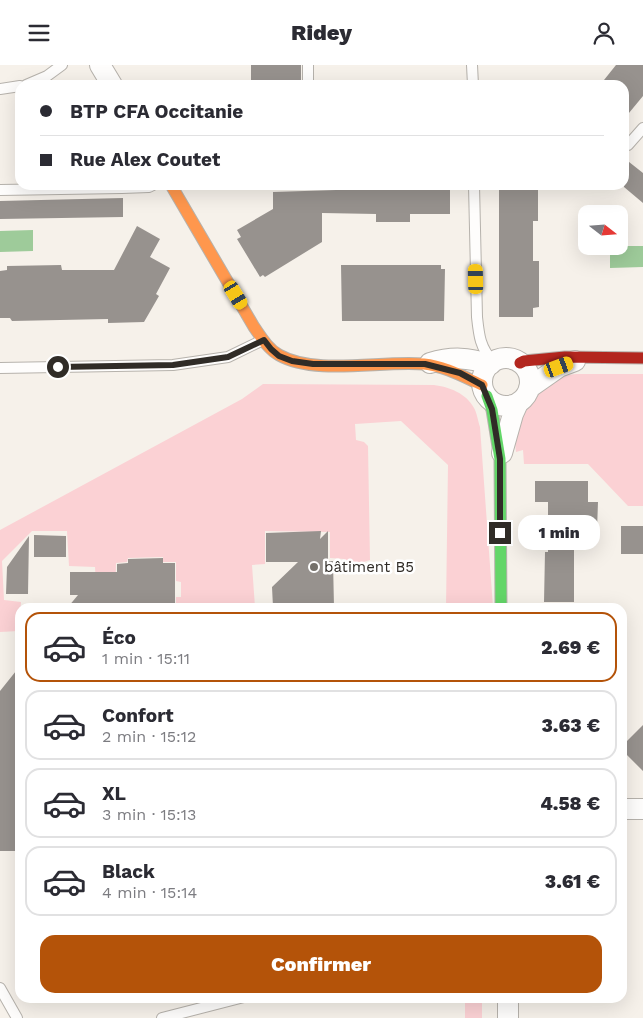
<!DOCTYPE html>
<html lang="fr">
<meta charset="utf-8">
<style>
body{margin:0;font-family:"Work Sans",sans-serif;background:#f7f7f7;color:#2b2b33;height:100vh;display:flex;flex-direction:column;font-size:19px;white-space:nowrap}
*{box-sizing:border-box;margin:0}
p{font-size:16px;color:#7c7c81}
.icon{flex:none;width:28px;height:28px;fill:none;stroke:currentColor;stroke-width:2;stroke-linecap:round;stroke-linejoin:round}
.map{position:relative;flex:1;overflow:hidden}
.side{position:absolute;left:15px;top:538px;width:612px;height:400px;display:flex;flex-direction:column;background:#fff;border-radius:15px;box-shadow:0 5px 20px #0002}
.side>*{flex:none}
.banner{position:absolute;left:15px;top:15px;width:614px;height:110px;border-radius:15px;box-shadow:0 5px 20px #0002;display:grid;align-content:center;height:110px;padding:0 25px;background:#fff}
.needle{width:32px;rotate:107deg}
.tools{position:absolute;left:578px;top:140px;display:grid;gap:10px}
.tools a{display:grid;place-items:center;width:50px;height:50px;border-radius:10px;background:#fff;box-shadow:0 5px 20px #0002;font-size:25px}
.end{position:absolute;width:22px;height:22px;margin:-11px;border:6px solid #302c27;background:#fff;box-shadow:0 0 0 2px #fff}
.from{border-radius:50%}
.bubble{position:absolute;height:35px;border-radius:15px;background:#fff;box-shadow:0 5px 20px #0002;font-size:16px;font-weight:800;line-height:35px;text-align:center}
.car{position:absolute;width:15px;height:30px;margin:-15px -8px;border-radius:6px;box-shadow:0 0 4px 1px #0007;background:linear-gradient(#f5c518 24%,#345 0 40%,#f5c518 0 76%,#345 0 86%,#f5c518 0)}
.banner b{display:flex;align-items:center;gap:18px;height:48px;font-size:19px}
.banner b+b{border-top:1px solid #e1e1e2}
.banner i{width:12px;height:12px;background:#2b2b33}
ul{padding:9px 0 0;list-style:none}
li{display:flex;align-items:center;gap:15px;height:70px;margin:0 10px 8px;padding:0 15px;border:2px solid #e1e1e2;border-radius:15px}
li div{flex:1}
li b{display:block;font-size:19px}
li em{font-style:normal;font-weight:800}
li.selected{border-color:#b45309}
li>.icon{width:45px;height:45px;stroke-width:1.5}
.primary-button{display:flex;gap:10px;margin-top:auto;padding:10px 25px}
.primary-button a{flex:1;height:58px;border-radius:15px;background:#b45309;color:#fff;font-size:20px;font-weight:800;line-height:58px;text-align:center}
header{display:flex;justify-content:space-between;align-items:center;height:65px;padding:0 25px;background:#fff;font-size:22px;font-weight:800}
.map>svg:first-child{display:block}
.green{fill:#fbd1d4}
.water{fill:#9ecb9a}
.building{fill:#97928e}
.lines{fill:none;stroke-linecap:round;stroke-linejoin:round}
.lane-casing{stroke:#b6b2ac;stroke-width:12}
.street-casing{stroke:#b6b2ac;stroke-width:22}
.fast-casing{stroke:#b6b2ac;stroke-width:13}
.slow-casing{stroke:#b6b2ac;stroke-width:13}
.jam-casing{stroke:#b6b2ac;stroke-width:13}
.lane{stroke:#fefdfc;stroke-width:10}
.street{stroke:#fefdfc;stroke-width:20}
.fast{stroke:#63d668;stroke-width:11}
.slow{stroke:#ff974d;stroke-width:11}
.jam{stroke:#b3261e;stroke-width:11}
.route{stroke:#302c27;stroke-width:6}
.poi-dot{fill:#75716b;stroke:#fff;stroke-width:2}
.labels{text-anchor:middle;stroke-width:5;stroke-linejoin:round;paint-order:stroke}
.poi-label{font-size:15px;fill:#302c27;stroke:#fff;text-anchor:start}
</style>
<header><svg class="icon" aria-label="menu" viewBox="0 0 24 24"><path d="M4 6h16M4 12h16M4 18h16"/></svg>Ridey<svg class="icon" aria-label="person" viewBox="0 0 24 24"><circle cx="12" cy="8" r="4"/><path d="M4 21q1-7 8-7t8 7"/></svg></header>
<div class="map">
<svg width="643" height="953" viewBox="0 0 643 953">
<rect width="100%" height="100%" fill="#f6f1ea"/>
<!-- green -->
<path class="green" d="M 576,309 L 643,309 L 643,441 L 628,441 L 588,399 L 524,399 L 523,385 L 516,387 L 514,369 L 522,346 L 533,335 L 538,323 L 554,312 Z
M 263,319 L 434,320 C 449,322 466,328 474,343 C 477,348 478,356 480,362 L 493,542 L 446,542 L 448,400 L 401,356 L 355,359 L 356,375 L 364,377 L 368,381 L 370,495 L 344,503 L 344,494 L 330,493 L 330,467 L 265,466 L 265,499 L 252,500 L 255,542 L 176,542 L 176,532 L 181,532 L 181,517 L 176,516 L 176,497 L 163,497 L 163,492 L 128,493 L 127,497 L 116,498 L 115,542 L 95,542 L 97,540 L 95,502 L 69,501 L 67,466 L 32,466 L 2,496 L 4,535 L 21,537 L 19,566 L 0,567 L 0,465 L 242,334 Z
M 465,933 L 482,933 L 482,953 L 465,953 Z"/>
<!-- water -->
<path class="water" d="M 33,165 L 33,186 L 0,187 L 0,166 Z
M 610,181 L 643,181 L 643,202 L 610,203 Z"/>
<!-- building -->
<path class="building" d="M 251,0 L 301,0 L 301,17 L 251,18 Z
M 616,0 L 643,0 L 643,31 L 624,54 L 624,20 L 600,20 Z
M 624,93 L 643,108 L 643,138 L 624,122 Z
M 336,120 L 450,120 L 450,149 L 410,149 L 410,157 L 376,157 L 376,149 L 322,148 L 322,177 L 265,212 L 263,210 L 260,212 L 237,174 L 241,172 L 237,165 L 273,144 L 273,127 L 336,125 Z
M 499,120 L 538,120 L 538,156 L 533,156 L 533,196 L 539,196 L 539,242 L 533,243 L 533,252 L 499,252 Z
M 123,133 L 123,152 L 0,154 L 0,136 Z
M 137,161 L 160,174 L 150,192 L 170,203 L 156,229 L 159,231 L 144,257 L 108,258 L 108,254 L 12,256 L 10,253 L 0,253 L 0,206 L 7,205 L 7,201 L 61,200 L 62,205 L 114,205 Z
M 341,200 L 441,200 L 441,204 L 445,204 L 444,256 L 342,256 Z
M 535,416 L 588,416 L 588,437 L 598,437 L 597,465 L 574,465 L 574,537 L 544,537 L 545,487 L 548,487 L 548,437 L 535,437 Z
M 621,461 L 643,461 L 643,489 L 621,489 Z
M 321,466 L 320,474 L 328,466 L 328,496 L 333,496 L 334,542 L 273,542 L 272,522 L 298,497 L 266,497 L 266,468 Z
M 34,470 L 66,471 L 66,492 L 34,492 Z
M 29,471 L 28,529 L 6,529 L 7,502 Z
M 163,493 L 163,498 L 175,498 L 175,542 L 68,542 L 78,530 L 70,530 L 70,507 L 117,507 L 117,499 L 128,498 L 128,494 Z
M 20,601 L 20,786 L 0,786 L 0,626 Z
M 643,660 L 643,706 L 622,685 L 622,681 Z"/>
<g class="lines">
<defs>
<path id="lane" d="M 308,0 L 308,20
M 472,0 L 473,20
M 26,20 L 47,11 L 62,0
M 0,24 L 20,21
M 628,80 L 643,63
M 474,120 L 477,252 C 479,271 480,282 493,297
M 0,125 L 122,123 L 149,122 L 153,120
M 0,303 L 173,300 L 228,292 L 263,275
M 0,923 L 17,953
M 162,953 L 244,932"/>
<path id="street" d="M 100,0 L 112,20
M482 317a24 24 0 1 1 48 0a24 24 0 1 1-48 0Z
M 430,298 C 453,291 468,293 491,299
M 529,323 L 559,302 L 575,296
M 502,388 L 513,349 L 518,338
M 622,744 L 643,744
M 508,932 L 508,953"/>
<path id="fast" d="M 487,331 L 492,345 L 500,394 L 501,542"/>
<path id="slow" d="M 171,120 L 254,262 C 261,272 268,284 279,290 C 316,311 382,295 424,299 C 445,301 464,312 482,320"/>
<path id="jam" d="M 520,298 L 524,296 L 565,292 L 643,293"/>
</defs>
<!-- lane casing -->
<use href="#lane" class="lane-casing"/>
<!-- street casing -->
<use href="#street" class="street-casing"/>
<!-- fast casing -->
<use href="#fast" class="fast-casing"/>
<!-- slow casing -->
<use href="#slow" class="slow-casing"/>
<!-- jam casing -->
<use href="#jam" class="jam-casing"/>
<!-- lane -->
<use href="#lane" class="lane"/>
<!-- street -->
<use href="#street" class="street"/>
<!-- fast -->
<use href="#fast" class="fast"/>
<!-- slow -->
<use href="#slow" class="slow"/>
<!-- jam -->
<use href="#jam" class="jam"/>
</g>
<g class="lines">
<!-- route -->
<path class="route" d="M 58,302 L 173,300 L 228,292 L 264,275 L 271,284 L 279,291 L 292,296 L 313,299 L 425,299 L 460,308 L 482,320 L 492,344 L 500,394 L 500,468"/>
</g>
<!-- markers -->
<circle class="poi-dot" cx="314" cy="502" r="5"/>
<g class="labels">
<!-- poi labels -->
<g class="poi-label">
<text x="324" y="507">bâtiment B5</text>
</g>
</g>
</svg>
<div class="tools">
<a><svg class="needle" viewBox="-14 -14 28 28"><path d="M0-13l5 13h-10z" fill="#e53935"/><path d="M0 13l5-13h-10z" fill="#7c7c81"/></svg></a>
</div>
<i class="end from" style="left:58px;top:302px"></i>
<i class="end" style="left:500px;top:468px"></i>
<div class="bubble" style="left:518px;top:450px;width:82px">1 min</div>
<i class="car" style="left:476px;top:214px;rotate:359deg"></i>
<i class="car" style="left:236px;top:230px;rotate:149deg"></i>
<i class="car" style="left:559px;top:302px;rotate:70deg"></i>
<div class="banner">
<b><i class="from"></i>BTP CFA Occitanie</b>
<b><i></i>Rue Alex Coutet</b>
</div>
<section class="side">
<ul>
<li class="selected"><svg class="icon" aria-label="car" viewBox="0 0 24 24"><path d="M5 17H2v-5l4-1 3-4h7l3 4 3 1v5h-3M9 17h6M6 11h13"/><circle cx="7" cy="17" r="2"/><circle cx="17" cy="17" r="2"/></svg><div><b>Éco</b><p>1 min · 15:11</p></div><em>2.69 €</em></li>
<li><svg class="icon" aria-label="car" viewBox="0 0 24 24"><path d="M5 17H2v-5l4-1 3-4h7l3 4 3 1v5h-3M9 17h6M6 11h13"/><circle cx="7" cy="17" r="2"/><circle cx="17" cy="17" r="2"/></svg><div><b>Confort</b><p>2 min · 15:12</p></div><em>3.63 €</em></li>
<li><svg class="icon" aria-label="car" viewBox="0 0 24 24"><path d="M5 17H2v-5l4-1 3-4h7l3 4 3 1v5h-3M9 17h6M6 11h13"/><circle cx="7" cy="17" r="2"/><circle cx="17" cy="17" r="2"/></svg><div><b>XL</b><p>3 min · 15:13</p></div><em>4.58 €</em></li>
<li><svg class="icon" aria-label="car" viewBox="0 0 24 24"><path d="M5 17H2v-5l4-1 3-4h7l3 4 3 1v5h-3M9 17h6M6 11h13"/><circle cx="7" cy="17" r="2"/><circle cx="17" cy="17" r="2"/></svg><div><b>Black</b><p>4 min · 15:14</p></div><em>3.61 €</em></li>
</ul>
<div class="primary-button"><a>Confirmer</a></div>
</section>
</div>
